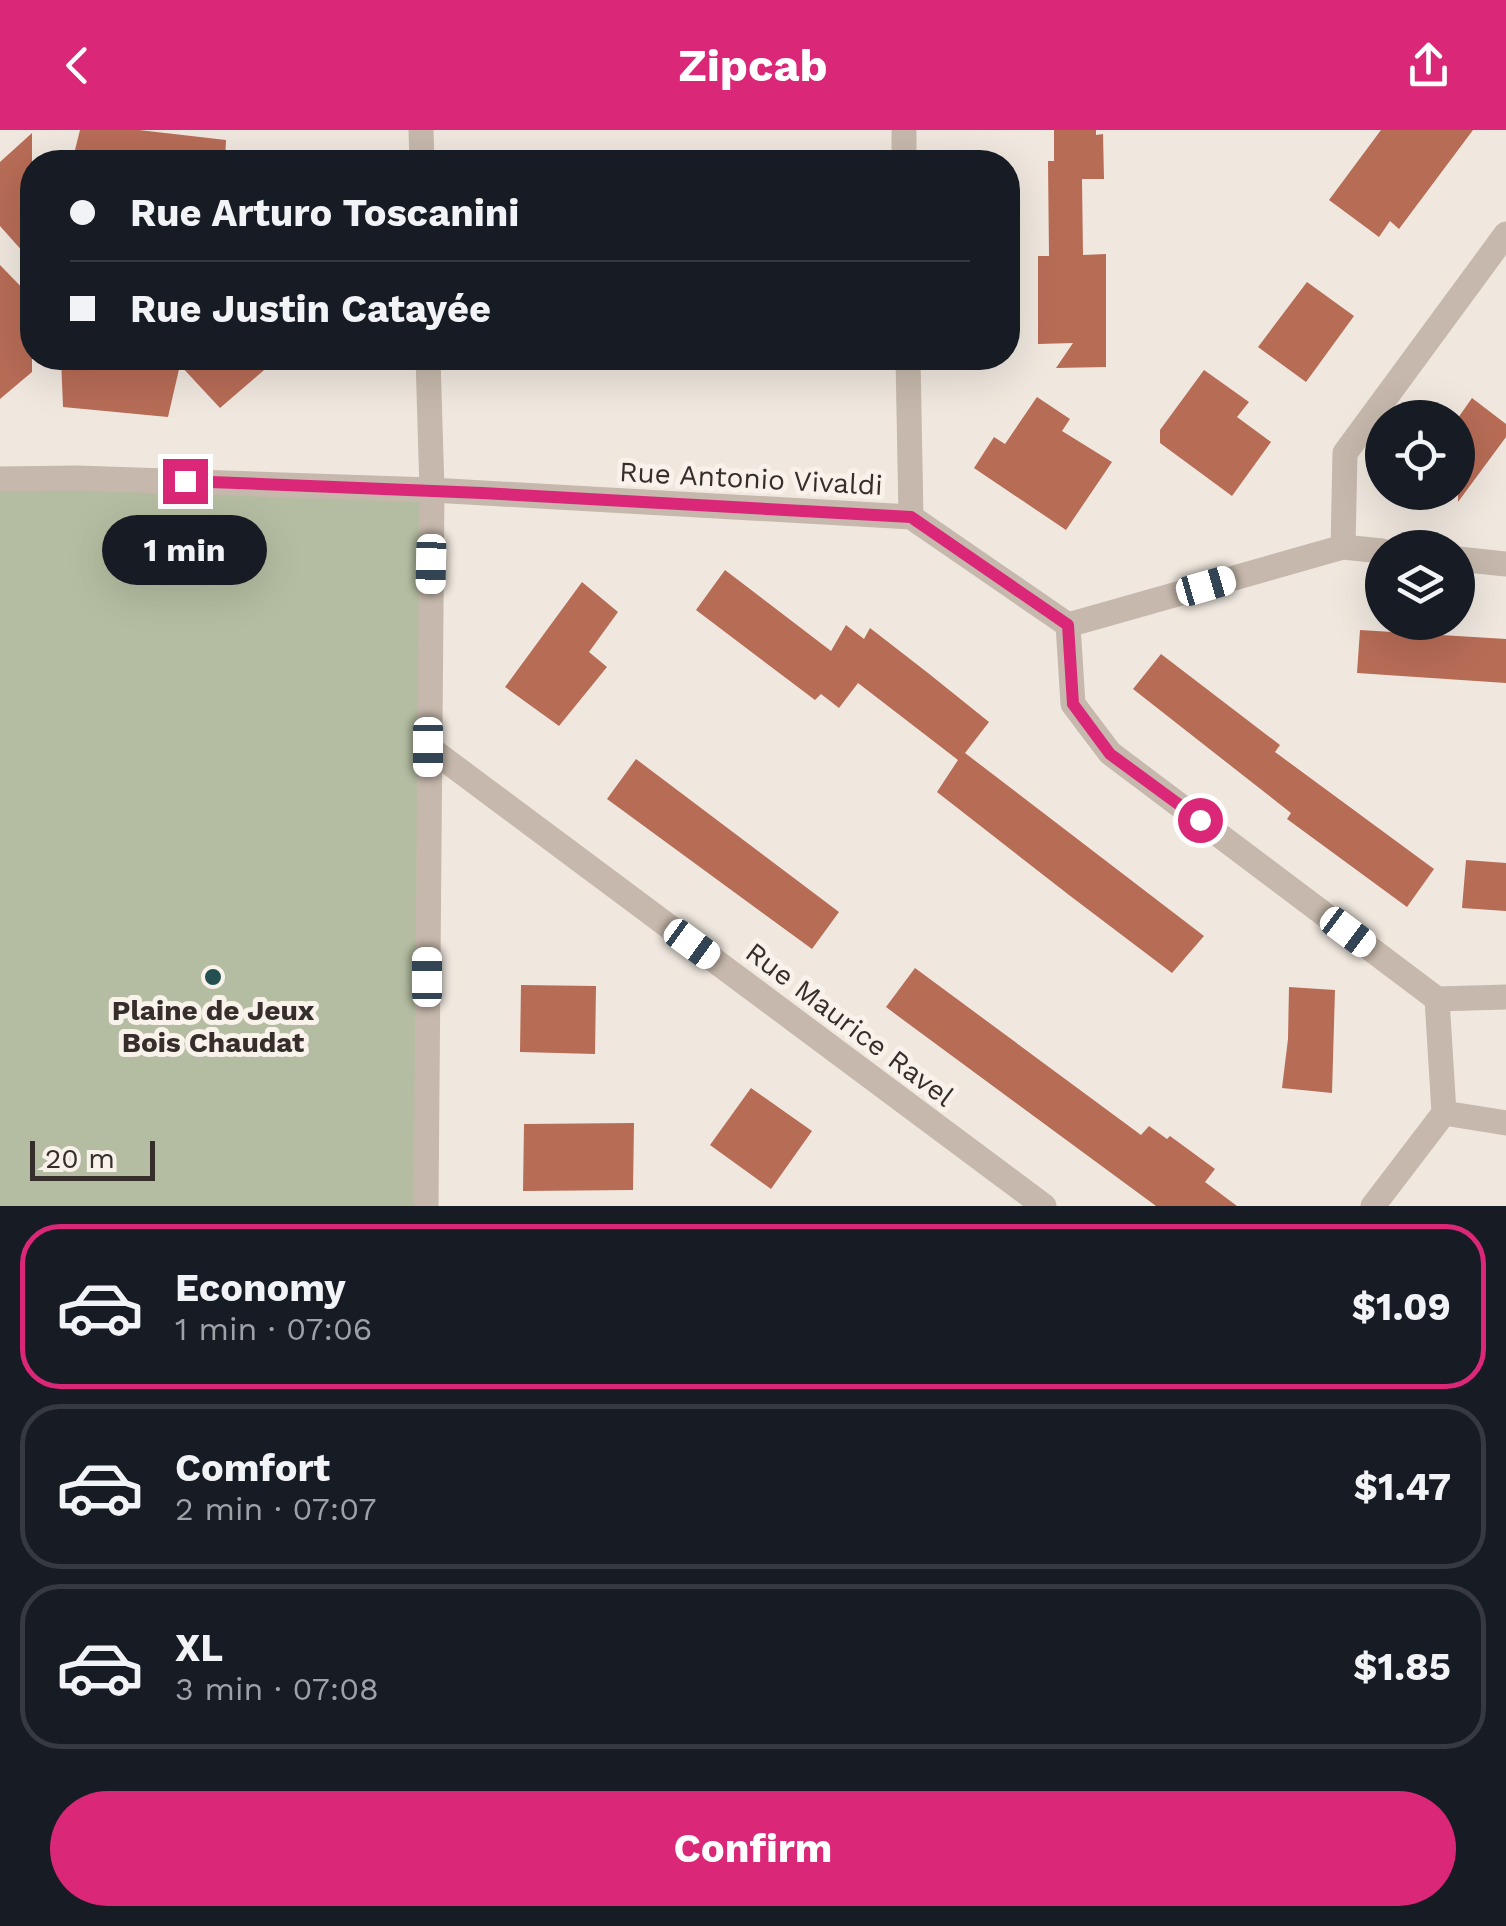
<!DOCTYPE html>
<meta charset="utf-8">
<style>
body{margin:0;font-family:"Work Sans",sans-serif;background:#20242c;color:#f1f3f6;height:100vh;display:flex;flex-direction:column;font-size:38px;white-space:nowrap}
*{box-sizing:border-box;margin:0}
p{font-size:32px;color:#9ea1a6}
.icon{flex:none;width:55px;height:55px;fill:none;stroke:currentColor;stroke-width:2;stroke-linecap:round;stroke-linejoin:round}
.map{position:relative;height:1076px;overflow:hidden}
.side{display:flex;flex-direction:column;background:#171b24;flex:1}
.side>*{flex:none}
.top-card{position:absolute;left:20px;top:20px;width:1000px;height:220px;border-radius:40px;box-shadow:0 10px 40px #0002;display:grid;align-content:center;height:220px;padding:0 50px;background:#171b24}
.buttons{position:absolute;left:1365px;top:270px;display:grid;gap:20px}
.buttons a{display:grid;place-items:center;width:110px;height:110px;border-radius:50%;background:#171b24;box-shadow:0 10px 40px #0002;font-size:50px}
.scale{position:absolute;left:30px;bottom:25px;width:125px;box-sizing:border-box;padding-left:10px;border:5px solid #362e2a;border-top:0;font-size:28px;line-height:35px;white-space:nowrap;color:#362e2a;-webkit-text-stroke:8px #f8f2eb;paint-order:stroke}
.end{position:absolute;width:45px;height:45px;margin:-22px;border:12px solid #db2777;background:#fff;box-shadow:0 0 0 5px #fff}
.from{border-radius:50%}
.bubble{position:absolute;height:70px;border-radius:35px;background:#171b24;box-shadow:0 10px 40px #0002;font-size:32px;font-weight:700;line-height:70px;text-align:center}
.car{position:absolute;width:30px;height:60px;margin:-30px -15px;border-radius:12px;box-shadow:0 0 8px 2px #0007;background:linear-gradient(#fff 24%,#345 0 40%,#fff 0 76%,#345 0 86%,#fff 0)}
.top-card b{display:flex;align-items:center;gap:35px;height:95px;font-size:38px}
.top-card b+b{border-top:2px solid #363941}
.top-card i{width:25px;height:25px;background:#f1f3f6}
ul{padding:18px 0 0;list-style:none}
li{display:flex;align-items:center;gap:30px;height:165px;margin:0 20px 15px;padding:0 30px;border:5px solid #363941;border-radius:40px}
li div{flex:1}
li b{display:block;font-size:38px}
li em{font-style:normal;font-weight:700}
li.current{border-color:#db2777}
li>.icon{width:90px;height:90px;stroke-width:1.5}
.primary-button{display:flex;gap:20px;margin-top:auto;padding:20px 50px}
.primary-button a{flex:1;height:115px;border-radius:60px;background:#db2777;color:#fff;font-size:40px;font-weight:700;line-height:115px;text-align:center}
header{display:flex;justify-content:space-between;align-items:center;height:130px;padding:0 50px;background:#db2777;color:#fff;font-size:45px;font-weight:700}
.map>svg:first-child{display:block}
.green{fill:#b4bda1}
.building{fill:#b76c56}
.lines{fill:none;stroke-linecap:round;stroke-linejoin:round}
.minor{stroke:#c6b8ac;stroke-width:25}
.route{stroke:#db2777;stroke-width:12}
.poi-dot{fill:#255052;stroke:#f8f2eb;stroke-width:4}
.labels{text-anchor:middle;stroke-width:10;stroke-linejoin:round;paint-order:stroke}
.street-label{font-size:28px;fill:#362e2a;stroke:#f8f2eb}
.poi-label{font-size:28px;font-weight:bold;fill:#362e2a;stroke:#f8f2eb}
</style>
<header><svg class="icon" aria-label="back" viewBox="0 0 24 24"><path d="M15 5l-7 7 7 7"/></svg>Zipcab<svg class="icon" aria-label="share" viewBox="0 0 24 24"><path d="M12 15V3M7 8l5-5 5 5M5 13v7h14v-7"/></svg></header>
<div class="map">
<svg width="1506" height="1076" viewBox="0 0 1506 1076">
<rect width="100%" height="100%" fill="#f0e8df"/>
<!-- green -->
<path class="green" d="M 0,349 L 432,360 L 426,1076 L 0,1076 Z"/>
<!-- building -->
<path class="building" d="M 80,0 L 139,0 L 226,10 L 225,32 L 72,32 Z
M 1054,0 L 1096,0 L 1096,5 L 1103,4 L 1104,49 L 1082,49 L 1083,125 L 1106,124 L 1106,237 L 1056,238 L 1073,213 L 1038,214 L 1038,126 L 1049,126 L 1048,31 L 1054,31 Z
M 1381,0 L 1473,0 L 1399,99 L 1390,91 L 1379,107 L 1329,70 Z
M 32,3 L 32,132 L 0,96 L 0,32 Z
M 0,135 L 32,168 L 32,242 L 0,269 Z
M 1307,152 L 1354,186 L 1306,252 L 1258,217 Z
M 61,228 L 278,228 L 220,278 L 180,235 L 168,287 L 63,277 Z
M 1204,240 L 1249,272 L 1237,287 L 1271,312 L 1232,366 L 1160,313 L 1160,300 Z
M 1037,267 L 1070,289 L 1062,301 L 1112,332 L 1066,400 L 974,338 L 994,307 L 1005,314 Z
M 1472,268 L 1506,294 L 1506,307 L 1458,372 L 1458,288 Z
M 725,440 L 831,521 L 846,495 L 864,509 L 870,498 L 928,543 L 989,592 L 965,623 L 1204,806 L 1172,843 L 1069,765 L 937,662 L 958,630 L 858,553 L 839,578 L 821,564 L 815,570 L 696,480 Z
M 582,452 L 618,482 L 589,522 L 607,537 L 559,596 L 505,557 Z
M 1360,500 L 1506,509 L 1506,553 L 1357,543 Z
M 1161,524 L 1280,615 L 1275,622 L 1434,739 L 1407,777 L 1287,689 L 1291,683 L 1133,559 Z
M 636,629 L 839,782 L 812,819 L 607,669 Z
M 1466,730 L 1506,733 L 1506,781 L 1462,778 Z
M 915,838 L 1141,1005 L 1149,996 L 1167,1009 L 1170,1006 L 1215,1039 L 1205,1052 L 1237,1076 L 1156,1076 L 902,889 L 886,877 Z
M 521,855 L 596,856 L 595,924 L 520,922 Z
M 1289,857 L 1335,860 L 1332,963 L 1282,958 L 1288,909 Z
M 751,958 L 812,1001 L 771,1059 L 710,1015 Z
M 634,993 L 633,1060 L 523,1061 L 524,994 Z"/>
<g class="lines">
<!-- minor -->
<path class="minor" d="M 421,0 L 422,32
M 904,0 L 904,32
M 908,228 L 911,387
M 0,349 L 77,348 L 432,360 L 911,387 L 1068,495 L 1343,417 L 1382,421
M 1343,417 L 1345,323 L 1506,104
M 1458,429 L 1506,434
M 1068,495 L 1073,574 L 1110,623 L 1437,869 L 1506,867
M 428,617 L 1044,1076
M 1444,983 L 1506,993
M 426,1076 L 432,360 L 428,228
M 1373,1076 L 1444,983 L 1437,869"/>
</g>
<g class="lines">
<!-- route -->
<path class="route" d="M 185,351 L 482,363 L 911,387 L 1068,495 L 1073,574 L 1110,624 L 1200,690"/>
</g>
<!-- markers -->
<circle class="poi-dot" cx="213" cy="847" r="10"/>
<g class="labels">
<!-- street labels -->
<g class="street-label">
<text transform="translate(751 348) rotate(3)" y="10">Rue Antonio Vivaldi</text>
<text transform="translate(850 894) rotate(37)" y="10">Rue Maurice Ravel</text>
</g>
<!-- poi labels -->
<g class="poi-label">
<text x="213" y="890">Plaine de Jeux<tspan x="213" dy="32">Bois Chaudat</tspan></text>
</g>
</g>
</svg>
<div class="buttons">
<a><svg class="icon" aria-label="locate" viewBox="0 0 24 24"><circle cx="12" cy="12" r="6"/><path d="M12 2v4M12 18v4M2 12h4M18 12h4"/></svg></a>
<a><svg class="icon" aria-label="layers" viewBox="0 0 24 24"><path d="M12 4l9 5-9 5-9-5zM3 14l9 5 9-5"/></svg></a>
</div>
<div class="scale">20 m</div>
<i class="end from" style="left:1200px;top:690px"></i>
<i class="end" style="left:185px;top:351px"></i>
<div class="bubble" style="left:102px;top:385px;width:165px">1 min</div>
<i class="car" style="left:431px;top:434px;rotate:181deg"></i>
<i class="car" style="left:1206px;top:456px;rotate:74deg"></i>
<i class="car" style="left:428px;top:617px;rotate:180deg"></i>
<i class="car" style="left:1348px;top:802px;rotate:127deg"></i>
<i class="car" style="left:692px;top:814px;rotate:126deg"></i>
<i class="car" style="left:427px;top:847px;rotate:0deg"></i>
<div class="top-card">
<b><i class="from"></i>Rue Arturo Toscanini</b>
<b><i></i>Rue Justin Catayée</b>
</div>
</div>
<section class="side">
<ul>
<li class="current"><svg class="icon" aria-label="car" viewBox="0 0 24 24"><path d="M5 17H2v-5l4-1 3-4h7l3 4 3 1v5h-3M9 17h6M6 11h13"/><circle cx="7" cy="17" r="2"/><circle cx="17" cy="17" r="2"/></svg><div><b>Economy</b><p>1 min · 07:06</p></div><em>$1.09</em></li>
<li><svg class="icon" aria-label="car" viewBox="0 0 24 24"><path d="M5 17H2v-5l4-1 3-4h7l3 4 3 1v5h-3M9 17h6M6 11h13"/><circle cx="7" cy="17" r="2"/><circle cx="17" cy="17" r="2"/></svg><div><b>Comfort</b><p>2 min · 07:07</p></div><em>$1.47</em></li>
<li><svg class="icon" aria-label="car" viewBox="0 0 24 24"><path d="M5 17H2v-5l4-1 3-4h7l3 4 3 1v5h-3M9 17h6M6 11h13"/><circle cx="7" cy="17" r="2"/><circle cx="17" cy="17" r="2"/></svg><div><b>XL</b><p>3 min · 07:08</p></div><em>$1.85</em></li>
</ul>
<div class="primary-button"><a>Confirm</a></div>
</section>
